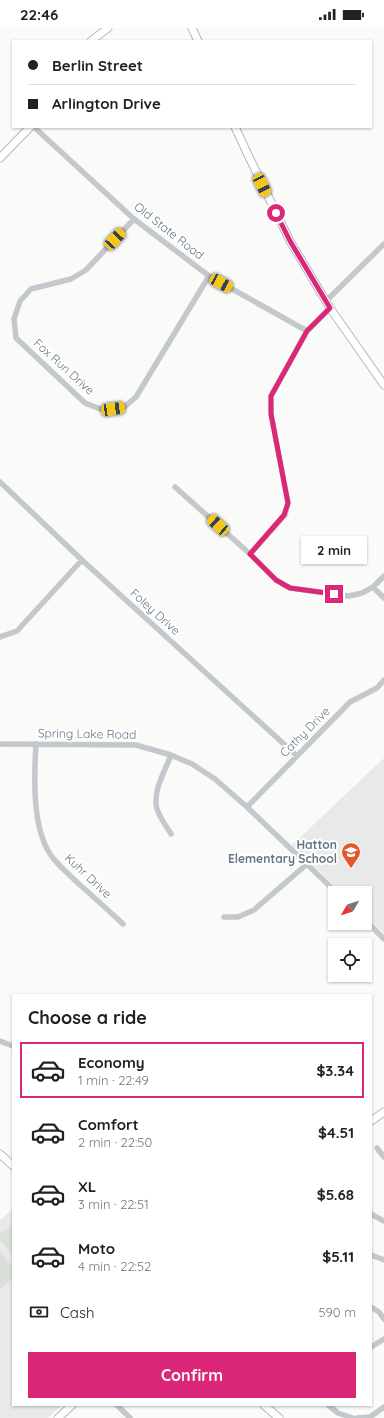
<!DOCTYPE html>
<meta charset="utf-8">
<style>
body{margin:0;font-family:Quicksand,sans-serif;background:#f2f2f2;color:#222;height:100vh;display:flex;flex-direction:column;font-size:15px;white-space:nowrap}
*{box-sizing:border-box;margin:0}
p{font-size:13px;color:#767676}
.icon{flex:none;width:22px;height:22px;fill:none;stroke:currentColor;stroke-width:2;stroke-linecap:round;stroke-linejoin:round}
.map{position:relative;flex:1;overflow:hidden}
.details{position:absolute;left:12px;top:966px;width:360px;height:412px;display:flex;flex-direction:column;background:#fff;border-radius:0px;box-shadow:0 1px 3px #0004}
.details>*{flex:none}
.banner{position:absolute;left:12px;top:12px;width:360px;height:88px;border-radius:0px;box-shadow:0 1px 3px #0004;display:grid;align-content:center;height:88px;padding:0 16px;background:#fff}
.needle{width:26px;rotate:231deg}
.fabs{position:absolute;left:328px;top:858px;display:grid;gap:8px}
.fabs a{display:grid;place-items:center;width:44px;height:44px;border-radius:0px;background:#fff;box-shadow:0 1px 3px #0004;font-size:20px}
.end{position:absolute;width:18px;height:18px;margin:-9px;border:5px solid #db2777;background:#fff;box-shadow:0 0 0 2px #fff}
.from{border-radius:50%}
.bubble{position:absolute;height:28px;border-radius:0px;background:#fff;box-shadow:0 1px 3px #0004;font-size:13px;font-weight:700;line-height:28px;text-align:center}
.car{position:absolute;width:12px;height:24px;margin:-12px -6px;border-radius:5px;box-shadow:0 0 3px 1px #0007;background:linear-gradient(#f5c518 24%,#345 0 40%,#f5c518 0 76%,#345 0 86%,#f5c518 0)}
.banner b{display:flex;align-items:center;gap:14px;height:38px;font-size:15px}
.banner b+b{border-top:1px solid #e0e0e0}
.banner i{width:10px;height:10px;background:#222}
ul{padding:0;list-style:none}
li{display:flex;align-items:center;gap:12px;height:56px;margin:0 8px 6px;padding:0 8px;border:2px solid transparent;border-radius:0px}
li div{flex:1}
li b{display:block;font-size:15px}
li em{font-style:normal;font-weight:700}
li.active{border-color:#db2777}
li>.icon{width:36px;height:36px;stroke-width:1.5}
h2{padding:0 16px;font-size:18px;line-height:48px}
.pay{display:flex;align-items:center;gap:10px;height:44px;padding:0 16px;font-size:15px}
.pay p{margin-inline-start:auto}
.primary-button{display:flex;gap:8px;margin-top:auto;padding:8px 16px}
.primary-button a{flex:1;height:46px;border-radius:0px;background:#db2777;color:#fff;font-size:16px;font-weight:700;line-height:46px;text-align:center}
.status{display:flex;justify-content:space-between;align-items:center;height:28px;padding:0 20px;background:#fff;direction:ltr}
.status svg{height:11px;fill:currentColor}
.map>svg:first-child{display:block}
.built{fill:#e8e9e9}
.green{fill:#dadfd7}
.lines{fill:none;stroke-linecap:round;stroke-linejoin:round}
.secondary-casing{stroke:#b3babf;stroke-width:9}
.street{stroke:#c3c8cc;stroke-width:5.5}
.secondary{stroke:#fff;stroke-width:7}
.route{stroke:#db2777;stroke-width:5}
.labels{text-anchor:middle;stroke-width:4;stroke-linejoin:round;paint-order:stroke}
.street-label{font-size:12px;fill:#657683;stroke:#fff}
.poi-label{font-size:12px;font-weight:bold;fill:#657683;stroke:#fff;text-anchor:end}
</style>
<div class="status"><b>22:46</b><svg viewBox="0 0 49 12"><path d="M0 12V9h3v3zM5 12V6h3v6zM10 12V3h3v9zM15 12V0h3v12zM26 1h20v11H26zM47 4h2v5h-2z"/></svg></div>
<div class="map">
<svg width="384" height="1390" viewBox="0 0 384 1390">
<rect width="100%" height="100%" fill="#fafaf8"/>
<!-- built -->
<path class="built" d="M 384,730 L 384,906 L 365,887 L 365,865 L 342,865 L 292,817 Z
M 13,1181 L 13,1377 L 62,1377 L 48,1390 L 0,1390 L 0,1192 Z"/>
<!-- green -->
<path class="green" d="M 13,1196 L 13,1224 L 11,1225 L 0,1212 L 0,1206 Z
M 0,1224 L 13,1239 L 13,1250 L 0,1261 Z"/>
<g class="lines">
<defs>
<path id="secondary" d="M 192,0 L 198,13
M 91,13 L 108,0
M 235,99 L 249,129 L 290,213 L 330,280 L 384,357
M 0,130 L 30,99
M 371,1093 L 384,1084
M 0,1126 L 13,1138
M 264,1377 L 279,1390
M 58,1390 L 72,1377"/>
</defs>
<!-- secondary casing -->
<use href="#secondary" class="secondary-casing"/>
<!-- street -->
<path class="street" d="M 34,99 L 134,191 L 209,248 L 307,303
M 134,191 L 86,242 L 71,251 L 31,261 L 20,273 L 14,291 L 16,310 L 85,375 L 103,382 L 123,380 L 136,369 L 209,248
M 326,273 L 384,216
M 0,454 L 82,532 L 297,728
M 175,459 L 250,526 L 276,552 L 290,560 L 349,568 L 362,565 L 373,559 L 384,548
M 250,526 L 285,487 L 288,475 L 271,386 L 271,368 L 307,303 L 330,280
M 373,559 L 384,570
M 0,609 L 17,603 L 82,532
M 0,716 L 136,717 L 171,727 L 192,736 L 215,751 L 247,779 L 337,865
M 36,716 C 34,749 32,798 50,826 C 58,838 70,847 80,857 C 95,870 109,883 123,896
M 171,727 C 165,743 152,764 157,781 C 160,790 166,798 171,806
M 247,779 L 350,674 L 377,660 L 384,652
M 224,889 L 238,889 L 254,882 L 307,836
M 365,892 L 384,911
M 0,1013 L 13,1018
M 377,1120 L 384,1129
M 371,1186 L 384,1193
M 371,1227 L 384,1232
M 371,1279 L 379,1284 L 384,1291
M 371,1319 L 384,1311
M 117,1377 L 130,1390
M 328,1377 L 338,1385 L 353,1390
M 357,1390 L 370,1389 L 384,1379"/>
<!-- secondary -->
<use href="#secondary" class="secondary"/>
</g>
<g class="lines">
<!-- route -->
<path class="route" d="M 276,185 L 290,213 L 330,280 L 307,303 L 271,368 L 271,386 L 288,475 L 284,487 L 250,526 L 276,552 L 290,560 L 334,566"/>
</g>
<!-- icons -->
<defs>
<symbol id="school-pin" viewBox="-11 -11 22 30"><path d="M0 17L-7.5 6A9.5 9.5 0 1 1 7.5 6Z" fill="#e4572e" stroke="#fff"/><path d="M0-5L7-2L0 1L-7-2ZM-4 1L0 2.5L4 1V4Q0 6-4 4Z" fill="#fff"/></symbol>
</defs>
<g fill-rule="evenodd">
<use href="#school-pin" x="340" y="813" width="22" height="30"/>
</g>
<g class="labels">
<!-- street labels -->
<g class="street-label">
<text transform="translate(169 203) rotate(38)" y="4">Old State Road</text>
<text transform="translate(64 339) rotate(42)" y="4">Fox Run Drive</text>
<text transform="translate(155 584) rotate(42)" y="4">Foley Drive</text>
<text transform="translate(305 704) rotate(-45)" y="4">Cathy Drive</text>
<text transform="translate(87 706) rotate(1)" y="4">Spring Lake Road</text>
<text transform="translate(88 848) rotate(43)" y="4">Kuhr Drive</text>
</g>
<!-- poi labels -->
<g class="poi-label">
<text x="337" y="821">Hatton<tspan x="337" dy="14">Elementary School</tspan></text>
</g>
</g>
</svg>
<div class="fabs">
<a><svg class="needle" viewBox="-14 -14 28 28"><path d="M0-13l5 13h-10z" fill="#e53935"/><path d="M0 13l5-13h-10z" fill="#767676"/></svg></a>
<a><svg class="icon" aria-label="locate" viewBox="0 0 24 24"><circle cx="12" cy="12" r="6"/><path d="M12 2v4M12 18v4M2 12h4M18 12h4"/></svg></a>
</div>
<i class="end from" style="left:276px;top:185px"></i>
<i class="end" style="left:334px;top:566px"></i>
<div class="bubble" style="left:301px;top:508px;width:66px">2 min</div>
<i class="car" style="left:262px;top:157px;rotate:154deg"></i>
<i class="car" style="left:115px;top:211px;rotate:43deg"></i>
<i class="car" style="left:221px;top:255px;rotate:119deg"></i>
<i class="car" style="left:113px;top:381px;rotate:82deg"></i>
<i class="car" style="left:218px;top:497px;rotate:312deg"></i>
<div class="banner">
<b><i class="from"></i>Berlin Street</b>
<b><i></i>Arlington Drive</b>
</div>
<section class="details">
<h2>Choose a ride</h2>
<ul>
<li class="active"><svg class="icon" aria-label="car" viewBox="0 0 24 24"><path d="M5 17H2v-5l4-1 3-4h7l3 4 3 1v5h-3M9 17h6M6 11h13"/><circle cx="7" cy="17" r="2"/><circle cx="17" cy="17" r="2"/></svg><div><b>Economy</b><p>1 min · 22:49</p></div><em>$3.34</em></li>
<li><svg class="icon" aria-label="car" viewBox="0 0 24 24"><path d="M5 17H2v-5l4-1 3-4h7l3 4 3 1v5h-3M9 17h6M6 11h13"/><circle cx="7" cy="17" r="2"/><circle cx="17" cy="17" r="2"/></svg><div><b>Comfort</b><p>2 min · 22:50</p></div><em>$4.51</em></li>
<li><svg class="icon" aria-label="car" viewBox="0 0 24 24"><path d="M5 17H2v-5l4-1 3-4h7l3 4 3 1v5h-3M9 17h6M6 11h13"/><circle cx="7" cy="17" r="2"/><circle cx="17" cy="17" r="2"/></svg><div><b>XL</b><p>3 min · 22:51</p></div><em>$5.68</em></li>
<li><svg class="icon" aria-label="car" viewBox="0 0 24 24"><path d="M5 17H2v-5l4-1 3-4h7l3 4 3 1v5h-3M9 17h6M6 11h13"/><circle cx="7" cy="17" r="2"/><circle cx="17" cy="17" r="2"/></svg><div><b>Moto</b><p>4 min · 22:52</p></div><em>$5.11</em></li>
</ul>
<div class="pay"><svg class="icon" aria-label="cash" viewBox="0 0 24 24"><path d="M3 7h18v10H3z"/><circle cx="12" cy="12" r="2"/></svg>Cash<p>590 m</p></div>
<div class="primary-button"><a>Confirm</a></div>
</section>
</div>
